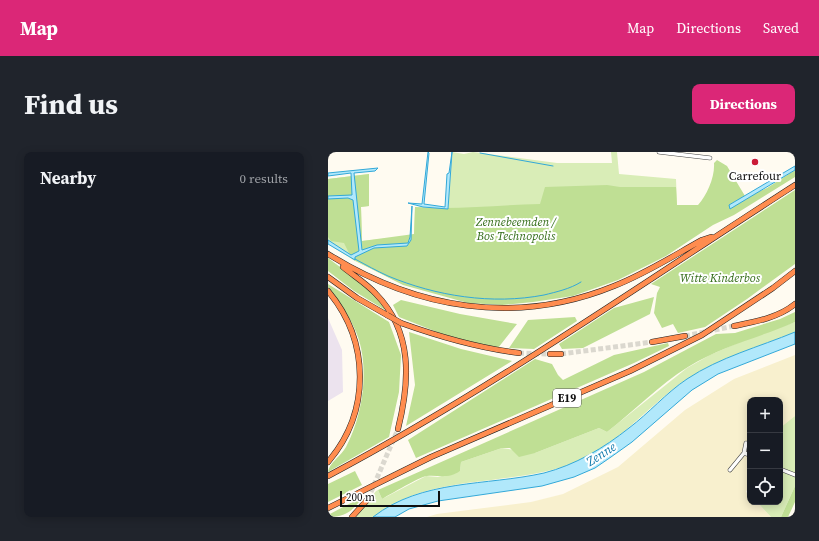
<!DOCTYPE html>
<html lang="en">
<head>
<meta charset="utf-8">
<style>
  :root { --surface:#171b24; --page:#20242c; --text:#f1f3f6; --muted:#9ea1a6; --line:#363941; --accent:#db2777 }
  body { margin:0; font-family:"Source Serif 4",serif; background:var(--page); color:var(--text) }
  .controls { position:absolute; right:12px; bottom:12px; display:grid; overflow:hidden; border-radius:8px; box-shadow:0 2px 10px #0003 }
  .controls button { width:36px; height:36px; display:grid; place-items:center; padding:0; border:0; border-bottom:1px solid var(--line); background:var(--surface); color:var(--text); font:20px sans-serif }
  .scale { position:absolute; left:12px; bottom:10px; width:100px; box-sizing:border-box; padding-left:4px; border:2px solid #0f0f0f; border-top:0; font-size:11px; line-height:14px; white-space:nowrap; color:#0f0f0f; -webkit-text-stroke:3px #fff; paint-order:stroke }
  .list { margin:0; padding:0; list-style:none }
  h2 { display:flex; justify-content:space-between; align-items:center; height:52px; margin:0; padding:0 16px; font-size:17px }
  h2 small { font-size:13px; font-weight:400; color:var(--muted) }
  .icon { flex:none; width:22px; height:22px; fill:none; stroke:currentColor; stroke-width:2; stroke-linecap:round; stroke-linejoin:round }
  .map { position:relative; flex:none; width:467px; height:365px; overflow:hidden; border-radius:8px }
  header { display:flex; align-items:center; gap:24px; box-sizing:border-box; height:56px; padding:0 20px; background:var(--accent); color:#fff }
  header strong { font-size:19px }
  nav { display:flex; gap:22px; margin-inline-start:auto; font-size:14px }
  .intro { display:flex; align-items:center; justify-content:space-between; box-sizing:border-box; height:96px; padding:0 24px }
  h1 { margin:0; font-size:28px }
  .button { padding:10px 18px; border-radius:8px; background:var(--accent); color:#fff; font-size:14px; font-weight:700 }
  main { display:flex; gap:24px; padding:0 24px }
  aside { flex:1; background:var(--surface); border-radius:8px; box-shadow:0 2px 10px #0003 }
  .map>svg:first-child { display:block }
  .industrial { fill:#ece3ee }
  .farmland { fill:#f8f0ce }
  .green { fill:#d9edb7 }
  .forest { fill:#bfdf94 }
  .water { fill:#b1e8fb; stroke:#32a8d8 }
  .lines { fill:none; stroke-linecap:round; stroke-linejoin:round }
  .stream { stroke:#32a8d8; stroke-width:1 }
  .highway-tunnel { stroke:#dbd8cf; stroke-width:5; stroke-dasharray:5 2.5; stroke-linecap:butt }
  .minor-casing { stroke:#424242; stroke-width:4.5 }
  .highway-casing { stroke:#202020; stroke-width:6 }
  .minor { stroke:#fff; stroke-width:3.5 }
  .highway { stroke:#ff8c4f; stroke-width:5 }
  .highway-bridge-casing { stroke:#202020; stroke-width:6; stroke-linecap:butt }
  .highway-bridge { stroke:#ff8c4f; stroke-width:5 }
  .poi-dot { fill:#cb1b37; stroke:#fff; stroke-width:1.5 }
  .labels { text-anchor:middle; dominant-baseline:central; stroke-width:4; stroke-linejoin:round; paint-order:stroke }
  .shield { fill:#fff; stroke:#575757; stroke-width:1 }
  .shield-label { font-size:11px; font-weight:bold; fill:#0f0f0f }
  .poi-label { font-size:12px; fill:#0f0f0f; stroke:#fff }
  .park-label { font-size:12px; font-style:italic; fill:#346d19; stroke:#fff }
  .water-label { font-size:13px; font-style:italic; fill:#0d78ac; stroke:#fff }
</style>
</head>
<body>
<header>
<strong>Map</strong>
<nav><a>Map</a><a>Directions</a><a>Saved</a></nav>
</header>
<div class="intro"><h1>Find us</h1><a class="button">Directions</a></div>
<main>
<aside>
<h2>Nearby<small>0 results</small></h2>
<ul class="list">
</ul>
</aside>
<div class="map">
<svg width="467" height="365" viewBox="0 0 467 365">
  <rect width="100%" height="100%" fill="#fffbf1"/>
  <path class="industrial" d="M0 166 14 198 15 240 0 249Z"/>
  <path class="farmland" d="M467 203V264L461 271 452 276V248H422V331L418 340 422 343V350H429L443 365H99L109 362 203 350 235 342 290 315 357 258 406 227Z"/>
  <path class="green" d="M124 0 136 2 145 0 229 11H284L283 0H289L291 22 348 27 349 53H370L68 129 27 109 0 92V27L41 22V54L33 55 34 89 82 84 86 82 87 55 120 57Z
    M467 170V180C431 195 392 205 359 227 320 253 292 292 248 310 185 336 100 320 46 365H28L48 339 50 338 54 347 98 324 110 325 132 319 133 310 174 296 207 301 271 276 279 280 359 216 382 203 419 187Z
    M467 264V322L452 316V276Z
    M452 319 467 325V334L453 365H443L429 350H452Z"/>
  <path class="forest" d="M389 8 399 14 417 44 401 53 439 36 467 18V25L406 63 385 73 338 104 290 128 245 144 205 150 175 153 140 151 75 133 24 107 16 91 3 89 0 85V27L41 22V54L33 55 34 89 86 82 87 55C128 58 170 53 212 52L217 35 279 33 292 35H348L349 53H370C379 43 387 25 386 11Z
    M467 38V112L419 147 377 175 350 181 345 172 334 176 326 161 329 141 332 135 323 132Z
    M0 106C13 116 53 143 57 158L26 139 0 119Z
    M0 132 61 170 73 203 71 240 61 285 0 320C1 311 13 304 18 295 34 265 41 221 31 188 25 169 12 151 0 135Z
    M326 145 322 162 255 196 234 197 231 192 286 156Z
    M73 148 132 162 189 172 170 196 124 186 71 165 65 153Z
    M467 160V170C431 186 395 193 360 215 331 233 306 259 279 280L271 276 207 301 191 305 182 296H174L133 310 132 319C121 327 111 323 99 324 91 325 63 342 54 347L50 338 316 220 388 182 407 181 452 167Z
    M247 165 249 169 206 197 181 196 200 168Z
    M81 180 133 197 184 209 78 274 87 233Z
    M340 191 341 194 306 211 88 306 80 288 207 207 224 212 230 223 235 228 286 203Z
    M27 319 34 333 0 350V332Z
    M467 334V350L460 365H453Z
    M36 344C24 359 19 365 0 365V363Z"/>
  <path class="water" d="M100 0 101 1 96 52 117 55 119 22 121 21 124 0 120 57 95 55 80 51 94 52Z
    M467 14V18L402 57 401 53Z
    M50 16 47 19 26 21 34 98 49 93 80 91 82 85 84 54 83 88 79 94 46 96 27 105V108L0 92V88L23 103 31 99 25 48 20 46 0 47V44L24 43 23 21 0 24V21Z
    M467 180V192L390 222 364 238 304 290 283 305 267 316 246 325 214 334 110 349 81 357 67 365H45C94 327 158 334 216 321 247 313 276 296 301 276 321 261 338 241 359 227 392 205 431 195 467 180Z"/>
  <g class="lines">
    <path class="stream" d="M152 1 225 14
      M27 107C38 113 49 119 60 124 108 144 164 153 216 143 228 140 242 137 253 130"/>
    <path class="highway-tunnel" d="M357 184 406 174
      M191 201 222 202
      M233 202 324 190
      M40 347 70 277"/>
    <defs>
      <path id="minor" d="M331 0 382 6
        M416 301 418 291
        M452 317 467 323
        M402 318 416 301 422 303"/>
      <path id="highway" d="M0 102C88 157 188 174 286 134 317 122 345 104 374 88L383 85
        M15 115C26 124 39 132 48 142 85 180 82 229 70 277
        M0 125 29 146 59 163
        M0 139C42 189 43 260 0 310
        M73 171C112 185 150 196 191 201
        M406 174C426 170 450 166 467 152
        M324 190 357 184
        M222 202H233
        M0 324C162 238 313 132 467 33
        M0 356 103 305 302 219 374 183 445 136 467 119
        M24 365 40 347"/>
    </defs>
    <use href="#minor" class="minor-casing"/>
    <use href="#highway" class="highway-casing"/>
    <use href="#minor" class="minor"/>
    <use href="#highway" class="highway"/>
    <defs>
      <path id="highway-bridge" d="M59 163 73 171"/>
    </defs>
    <use href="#highway-bridge" class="highway-bridge-casing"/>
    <use href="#highway-bridge" class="highway-bridge"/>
  </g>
  <circle class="poi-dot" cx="427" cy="10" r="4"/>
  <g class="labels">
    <rect class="shield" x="225" y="237" width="28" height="18" rx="3"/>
    <g class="shield-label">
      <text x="239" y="246">E19</text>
    </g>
    <g class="poi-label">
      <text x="427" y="24">Carrefour</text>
    </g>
    <g class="park-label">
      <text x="188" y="70">Zennebeemden /<tspan x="188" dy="14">Bos Technopolis</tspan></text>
      <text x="392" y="126">Witte Kinderbos</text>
    </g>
    <g class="water-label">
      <text transform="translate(273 302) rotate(-33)">Zenne</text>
    </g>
  </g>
</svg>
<div class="controls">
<button>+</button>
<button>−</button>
<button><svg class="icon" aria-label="locate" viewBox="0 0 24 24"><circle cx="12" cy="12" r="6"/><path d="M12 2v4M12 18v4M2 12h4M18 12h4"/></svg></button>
</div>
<div class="scale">200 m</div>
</div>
</main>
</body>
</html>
